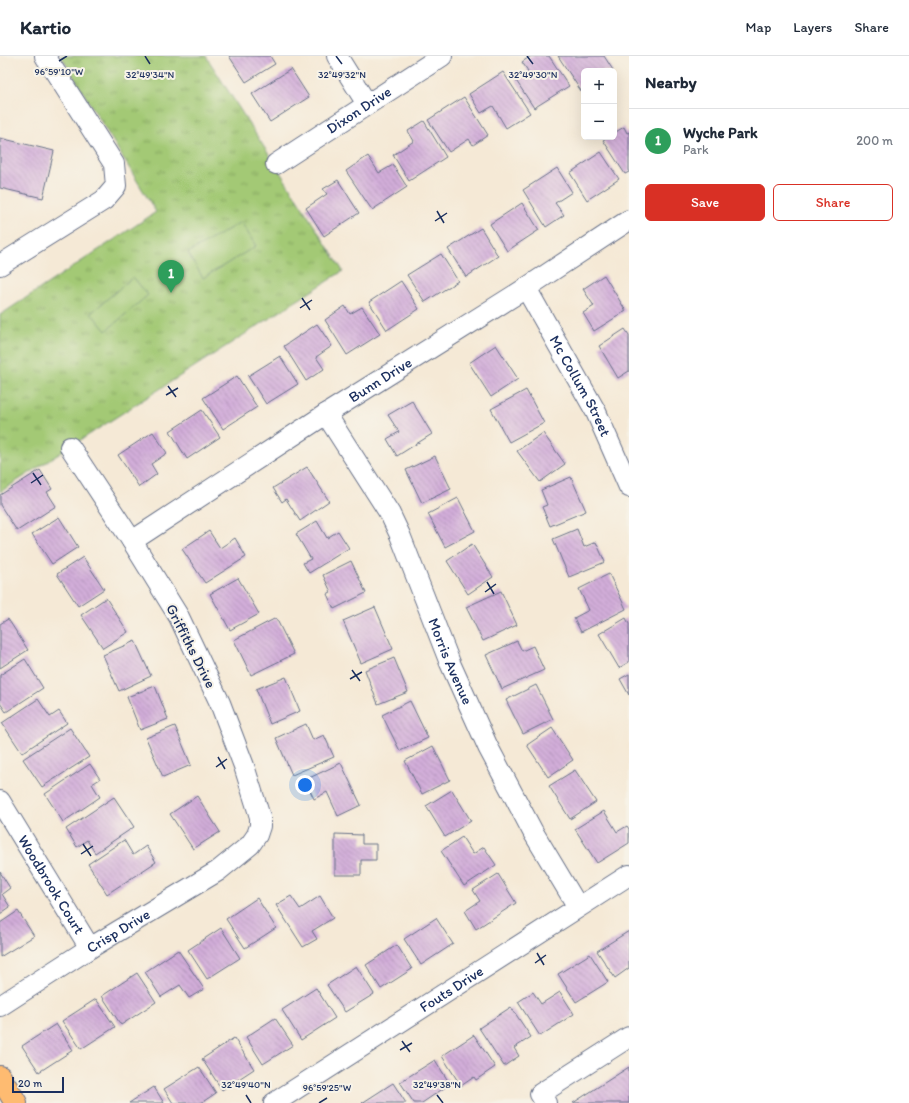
<!DOCTYPE html>
<html lang="en">
<head>
<meta charset="utf-8">
<style>
  :root { --surface:#fff; --page:#f2f2f3; --text:#1f2937; --muted:#747a83; --line:#e0e1e3; --accent:#d93025 }
  body { margin:0; font-family:Itim,sans-serif; background:var(--page); color:var(--text) }
  .controls { position:absolute; right:12px; top:12px; display:grid; overflow:hidden; border-radius:6px; box-shadow:0 4px 16px #0002 }
  .controls button { width:36px; height:36px; display:grid; place-items:center; padding:0; border:0; border-bottom:1px solid var(--line); background:var(--surface); color:var(--text); font:20px sans-serif }
  .scale { position:absolute; left:12px; bottom:10px; width:52px; box-sizing:border-box; padding-left:4px; border:2px solid #1b2f5e; border-top:0; font-size:11px; line-height:14px; white-space:nowrap; color:#1b2f5e; -webkit-text-stroke:3px #f7f3e8; paint-order:stroke }
  .you { position:absolute; left:305px; top:729px; width:14px; height:14px; margin:-10px; border:3px solid #fff; border-radius:50%; background:#1a73e8; box-shadow:0 0 0 6px #1a73e833 }
  .badge { display:grid; place-items:center; width:26px; height:26px; border-radius:50%; background:var(--accent); color:#fff; font-size:13px; font-weight:700 }
  .pin { position:absolute; translate:-50% -33px; filter:drop-shadow(0 1px 2px #0008) }
  .pin::after { content:''; position:absolute; top:21px; width:14px; height:12px; background:inherit; clip-path:polygon(0 0,100% 0,50% 100%) }
  .list { margin:0; padding:0; list-style:none }
  h2 { display:flex; justify-content:space-between; align-items:center; height:52px; margin:0; padding:0 16px; font-size:17px }
  h2 small { font-size:13px; font-weight:400; color:var(--muted) }
  .list li { display:grid; grid-template-columns:26px 1fr auto; gap:12px; align-items:center; box-sizing:border-box; height:64px; padding:0 16px; border-top:1px solid var(--line) }
  .list b { display:block; font-size:15px; white-space:nowrap }
  .list p { margin:0; font-size:13px; white-space:nowrap; color:var(--muted) }
  .list em { font-size:13px; font-style:normal; color:var(--muted) }
  .actions { display:flex; gap:8px; padding:12px 16px }
  .actions a { flex:1; padding:9px 0; border:1px solid var(--accent); border-radius:6px; text-align:center; font-size:14px; color:var(--accent) }
  .actions .main { background:var(--accent); color:#fff }
  .map { position:relative; flex:none; width:629px; height:1047px; overflow:hidden }
  header { display:flex; align-items:center; gap:24px; box-sizing:border-box; height:56px; padding:0 20px; background:var(--surface); border-bottom:1px solid var(--line) }
  header strong { font-size:19px }
  nav { display:flex; gap:22px; margin-inline-start:auto; font-size:14px }
  main { display:flex }
  aside { flex:1; background:var(--surface) }
  .map>svg:first-child { display:block }
  .grass { fill:url(#grass-tufts); stroke:#5f7c69 }
  .pitch { fill:#a3c974; stroke:#5f7c69 }
  .building { fill:url(#building-back-hatch) }
  .lines { fill:none; stroke-linecap:round; stroke-linejoin:round }
  .minor-casing { stroke:#677088; stroke-width:22 }
  .major-casing { stroke:#677088; stroke-width:24 }
  .minor { stroke:#fff; stroke-width:20 }
  .major { stroke:#febb71; stroke-width:22 }
  .ticks { fill:none; stroke:#1b2f5e; stroke-width:1.5 }
  .labels { text-anchor:middle; dominant-baseline:central; stroke-width:4; stroke-linejoin:round; paint-order:stroke }
  .street-label { font-size:15px; fill:#1b2f5e; stroke:#f7f3e8 }
  .ticks-label { font-size:10px; text-anchor:middle; fill:#1b2f5e; stroke:#f7f3e8; stroke-width:4; stroke-linejoin:round; paint-order:stroke }
</style>
</head>
<body>
<header>
<strong>Kartio</strong>
<nav><a>Map</a><a>Layers</a><a>Share</a></nav>
</header>
<main>
<div class="map">
<svg width="629" height="1047" viewBox="0 0 629 1047">
  <defs>
    <pattern id="grass-tufts" width="24" height="20" patternUnits="userSpaceOnUse"><rect width="24" height="20" fill="#a3c974"/><path d="M3 7l-1-3M5 7V3M7 7l1-3M15 17l-1-3M17 17v-4M19 17l1-3" fill="none" stroke="#84a462"/></pattern>
    <pattern id="building-back-hatch" width="6" height="6" patternUnits="userSpaceOnUse"><rect width="6" height="6" fill="#d2add9"/><path d="M-1 5l2 2M0 0l6 6M5-1l2 2" fill="none" stroke="#aa8db3"/></pattern>
  </defs>
  <rect width="100%" height="100%" fill="#f7f3e8"/>
  <filter id="ink" filterUnits="userSpaceOnUse"><feTurbulence type="fractalNoise" baseFrequency=".025" numOctaves="2"/><feDisplacementMap in="SourceGraphic" scale="8" xChannelSelector="R" yChannelSelector="G"/><feConvolveMatrix kernelMatrix="1 2 1 2 8 2 1 2 1" color-interpolation-filters="sRGB"/></filter>
  <filter id="wash" filterUnits="userSpaceOnUse"><feTurbulence type="fractalNoise" baseFrequency=".012" numOctaves="4" result="noise"/><feDisplacementMap in="SourceGraphic" scale="16" xChannelSelector="R" yChannelSelector="G"/><feGaussianBlur stdDeviation="0.9" result="paint"/><feColorMatrix in="noise" values="0 0 0 0 0 0 0 0 0 0 0 0 0 0 0 0 0 1.4 0 .05"/><feComposite in="paint" operator="in"/></filter>
  <g filter="url(#wash)">
    <rect width="100%" height="100%" fill="#f5e9d6"/>
    <path class="grass" d="M61 0H206L343 215 0 436V259L156 156Z"/>
    <path class="pitch" d="M241 166 256 190 203 222 188 197Z
      M133 221 148 239 106 275 91 257Z"/>
    <g id="blocks">
      <path class="building" d="M229 0H270L275 8 246 26Z
        M531 0H549L569 30 534 52 515 23 528 15 522 6Z
        M558 0H604L613 14 612 15H584V33L581 35Z
        M291 13 309 41 270 66 252 38Z
        M503 16 530 57 506 72 493 50 481 57 469 38Z
        M464 41 488 79 473 89 469 83 449 96 428 64Z
        M424 65 446 101 409 125 393 99 414 85 408 75Z
        M624 71 627 77 629 76V116L625 118 603 84 608 81H614V77Z
        M0 82 54 95 43 142 0 132Z
        M601 96 619 123 587 144 570 117Z
        M368 100 379 117 393 109 407 131 372 154 346 115Z
        M557 112 572 136 555 147 564 159 546 171 523 134Z
        M338 124 359 157 324 180 306 152 327 138 323 133Z
        M522 147 539 174 507 195 490 168Z
        M481 172 498 200 466 221 448 193Z
        M441 198 458 225 425 246 407 219Z
        M604 219 626 255 594 275 583 257 594 250 583 233Z
        M401 225 419 253 387 274 369 246Z
        M345 250 350 258 362 251 380 278 347 299 325 264Z
        M317 268 332 290 316 301 324 313 306 325 284 290Z
        M625 273 629 279V315L618 322 599 290Z
        M496 289 518 323 491 341 469 307Z
        M280 300 298 328 266 348 248 320Z
        M237 320 257 351 223 373 203 342Z
        M526 334 544 367 509 386 491 353Z
        M412 345 432 378 397 400 387 383 399 376 388 359Z
        M202 354 220 381 187 403 170 375Z
        M153 376 167 397 151 408 157 418 139 431 118 399Z
        M543 377 565 408 540 426 517 395Z
        M435 400 451 433 422 447 406 414Z
        M307 411 329 445 300 465 286 443 282 446 273 432Z
        M40 414 52 433 47 436 56 450 17 475 0 449V439Z
        M571 421 586 455 550 470 542 451 547 449 541 434Z
        M458 442 475 475 445 491 428 458Z
        M59 461 78 491 52 508 32 478Z
        M317 465 327 482 338 475 349 492 309 517 303 507 311 503 296 478Z
        M577 473 584 491 596 486 605 506 569 521 553 483Z
        M209 475 220 492 235 482 246 501 205 527 182 493Z
        M472 488 493 521 468 538 447 505Z
        M83 501 104 533 78 550 57 518Z
        M351 505 366 537 334 553 327 538 331 536 323 519Z
        M609 518 626 553 581 576 574 562 589 554 579 533Z
        M238 522 259 558 230 574 210 538Z
        M501 535 517 569 483 585 466 551Z
        M106 542 128 576 103 592 81 559Z
        M375 551 393 593 361 607 343 565Z
        M276 562 294 598 251 619 234 584Z
        M626 562 629 568V606L619 612 599 578Z
        M8 563 28 594 0 612V568Z
        M135 585 151 620 119 635 103 599Z
        M517 585 522 595 533 590 544 614 502 633 486 599Z
        M394 602 408 636 378 648 365 614Z
        M25 603 43 632 6 656 0 647V619Z
        M629 618V639L620 623Z
        M286 621 300 655 270 668 256 633Z
        M536 629 553 663 523 678 506 644Z
        M155 630 168 663 140 674 127 641Z
        M38 643 50 661 59 655 67 667 22 697 2 667Z
        M410 645 428 682 400 695 382 659Z
        M306 668 313 684 324 679 334 701 292 719 276 682Z
        M175 670 191 709 163 721 146 682Z
        M70 672 89 701 42 731 23 703Z
        M552 672 573 704 548 721 527 689Z
        M433 690 450 724 422 738 405 705Z
        M341 707 361 749 338 760 327 736 314 743 305 724Z
        M90 708 100 723 92 728 100 741 63 766 45 738Z
        M575 714 596 746 570 763 549 730Z
        M452 734 471 765 445 781 426 750Z
        M197 740 220 776 193 793 170 758Z
        M114 741 134 771 95 797 87 784 77 791 66 773Z
        M604 755 617 776 627 770 629 773V787L597 807 575 773Z
        M335 778 362 779V788H376V804H361V819H335Z
        M462 781 473 798 484 791 496 809 464 830 441 795Z
        M124 784 133 799 146 790 156 806 107 838 88 808Z
        M0 816 10 832 2 838 10 851 0 858Z
        M498 818 516 847 476 873 465 855 480 845 473 834Z
        M291 840 300 853 320 840 333 862 312 875 317 883 303 891 276 849Z
        M257 842 276 872 245 892 226 863Z
        M18 855 34 880 0 901V867Z
        M436 862 453 888 421 909 404 883Z
        M221 872 240 902 207 923 188 894Z
        M629 875V912L615 922 597 895Z
        M397 889 412 913 381 933 366 909Z
        M178 894 204 933 189 942 180 929 161 941 145 916Z
        M590 898 608 926 576 946 558 918Z
        M356 910 374 938 345 956 327 929Z
        M137 917 156 946 121 969 102 940Z
        M316 932 335 962 301 984 282 954Z
        M533 936 541 948 560 936 574 958 540 980 518 946Z
        M96 943 115 971 81 993 62 965Z
        M511 951 531 981 514 992 519 1000 504 1010 479 972Z
        M275 962 293 989 263 1008 246 981Z
        M56 968 73 994 39 1016 22 990Z
        M474 979 495 1011 476 1024 474 1021 461 1030 442 1000Z
        M234 982 254 1013 222 1034 202 1003Z
        M435 1004 450 1028 422 1047H414L400 1026Z
        M199 1011 216 1037 201 1047H173L164 1033Z
        M629 1011V1047H573Z
        M393 1027 406 1047H362Z
        M154 1031 164 1047H129Z"/>
    </g>
  </g>
  <g filter="url(#ink)">
    <use href="#blocks" fill-opacity="0" stroke="#677088" stroke-width="1"/>
    <g class="lines">
      <defs>
        <g id="minor">
          <path d="M337 0 367 48"/>
          <path id="s1" d="M276 108 442 0"/>
          <path d="M0 209 104 144 116 130 114 108 45 0"/>
          <path id="s2" d="M526 232 596 356 629 431"/>
          <path id="s3" d="M326 358 390 458 400 479 450 607 488 691 533 776 578 851"/>
          <path id="s4" d="M132 485 326 358 526 232 629 164"/>
          <path id="s5" d="M0 745 90 892"/>
          <path id="s6" d="M0 950 90 892 218 815 250 789 257 779 260 770V761L244 710 220 647 179 561 132 485 70 391"/>
          <path id="s7" d="M274 1047 629 819"/>
          <path d="M546 1047 540 1038 629 981"/>
        </g>
        <path id="major" d="M0 1021 16 1047"/>
      </defs>
      <use href="#minor" class="minor-casing"/>
      <use href="#major" class="major-casing"/>
      <use href="#minor" class="minor"/>
      <use href="#major" class="major"/>
    </g>
  </g>
  <path class="ticks" d="M145 0 150 8M336 0 342 8M527 0 533 8M59 5 67 0M437 155 444 167M435 165 447 157M302 242 310 254M300 252 312 244M168 330 176 341M166 339 178 332M33 417 41 429M31 427 43 419M487 526 494 538M485 536 496 528M352 614 360 625M350 623 362 616M218 701 225 713M216 711 227 703M83 788 91 800M81 798 93 790M537 897 544 909M535 907 546 899M402 985 410 996M400 994 412 987M246 1039 251 1047M437 1039 443 1047M319 1047 327 1042"/>
  <g class="labels">
    <g class="street-label">
      <text stroke="none"><textPath href="#s1" startOffset="99">Dixon Drive</textPath></text>
      <text stroke="none"><textPath href="#s4" startOffset="296">Bunn Drive</textPath></text>
      <text stroke="none"><textPath href="#s2" startOffset="112">Mc Collum Street</textPath></text>
      <text transform="translate(191 590) rotate(63)">Griffiths Drive</text>
      <text stroke="none"><textPath href="#s3" startOffset="278">Morris Avenue</textPath></text>
      <text stroke="none"><textPath href="#s5" startOffset="98">Woodbrook Court</textPath></text>
      <text stroke="none"><textPath href="#s6" startOffset="140">Crisp Drive</textPath></text>
      <text stroke="none"><textPath href="#s7" startOffset="211">Fouts Drive</textPath></text>
    </g>
  </g>
  <g class="ticks-label">
    <text x="59" y="19">96°59'10"W</text>
    <text x="150" y="22">32°49'34"N</text>
    <text x="342" y="22">32°49'32"N</text>
    <text x="533" y="22">32°49'30"N</text>
    <text x="246" y="1032">32°49'40"N</text>
    <text x="437" y="1032">32°49'38"N</text>
    <text x="327" y="1035">96°59'25"W</text>
  </g>
</svg>
<div class="controls">
<button>+</button>
<button>−</button>
</div>
<div class="scale">20 m</div>
<div class="you"></div>
<div class="pin badge" style="left:171px;top:237px;background:#2e9e5b">1</div>
</div>
<aside>
<h2>Nearby<small></small></h2>
<ul class="list">
<li><span class="badge" style="background:#2e9e5b">1</span><div><b>Wyche Park</b><p>Park</p></div><em>200 m</em></li>
</ul>
<div class="actions"><a class="main">Save</a><a>Share</a></div>
</aside>
</main>
</body>
</html>
